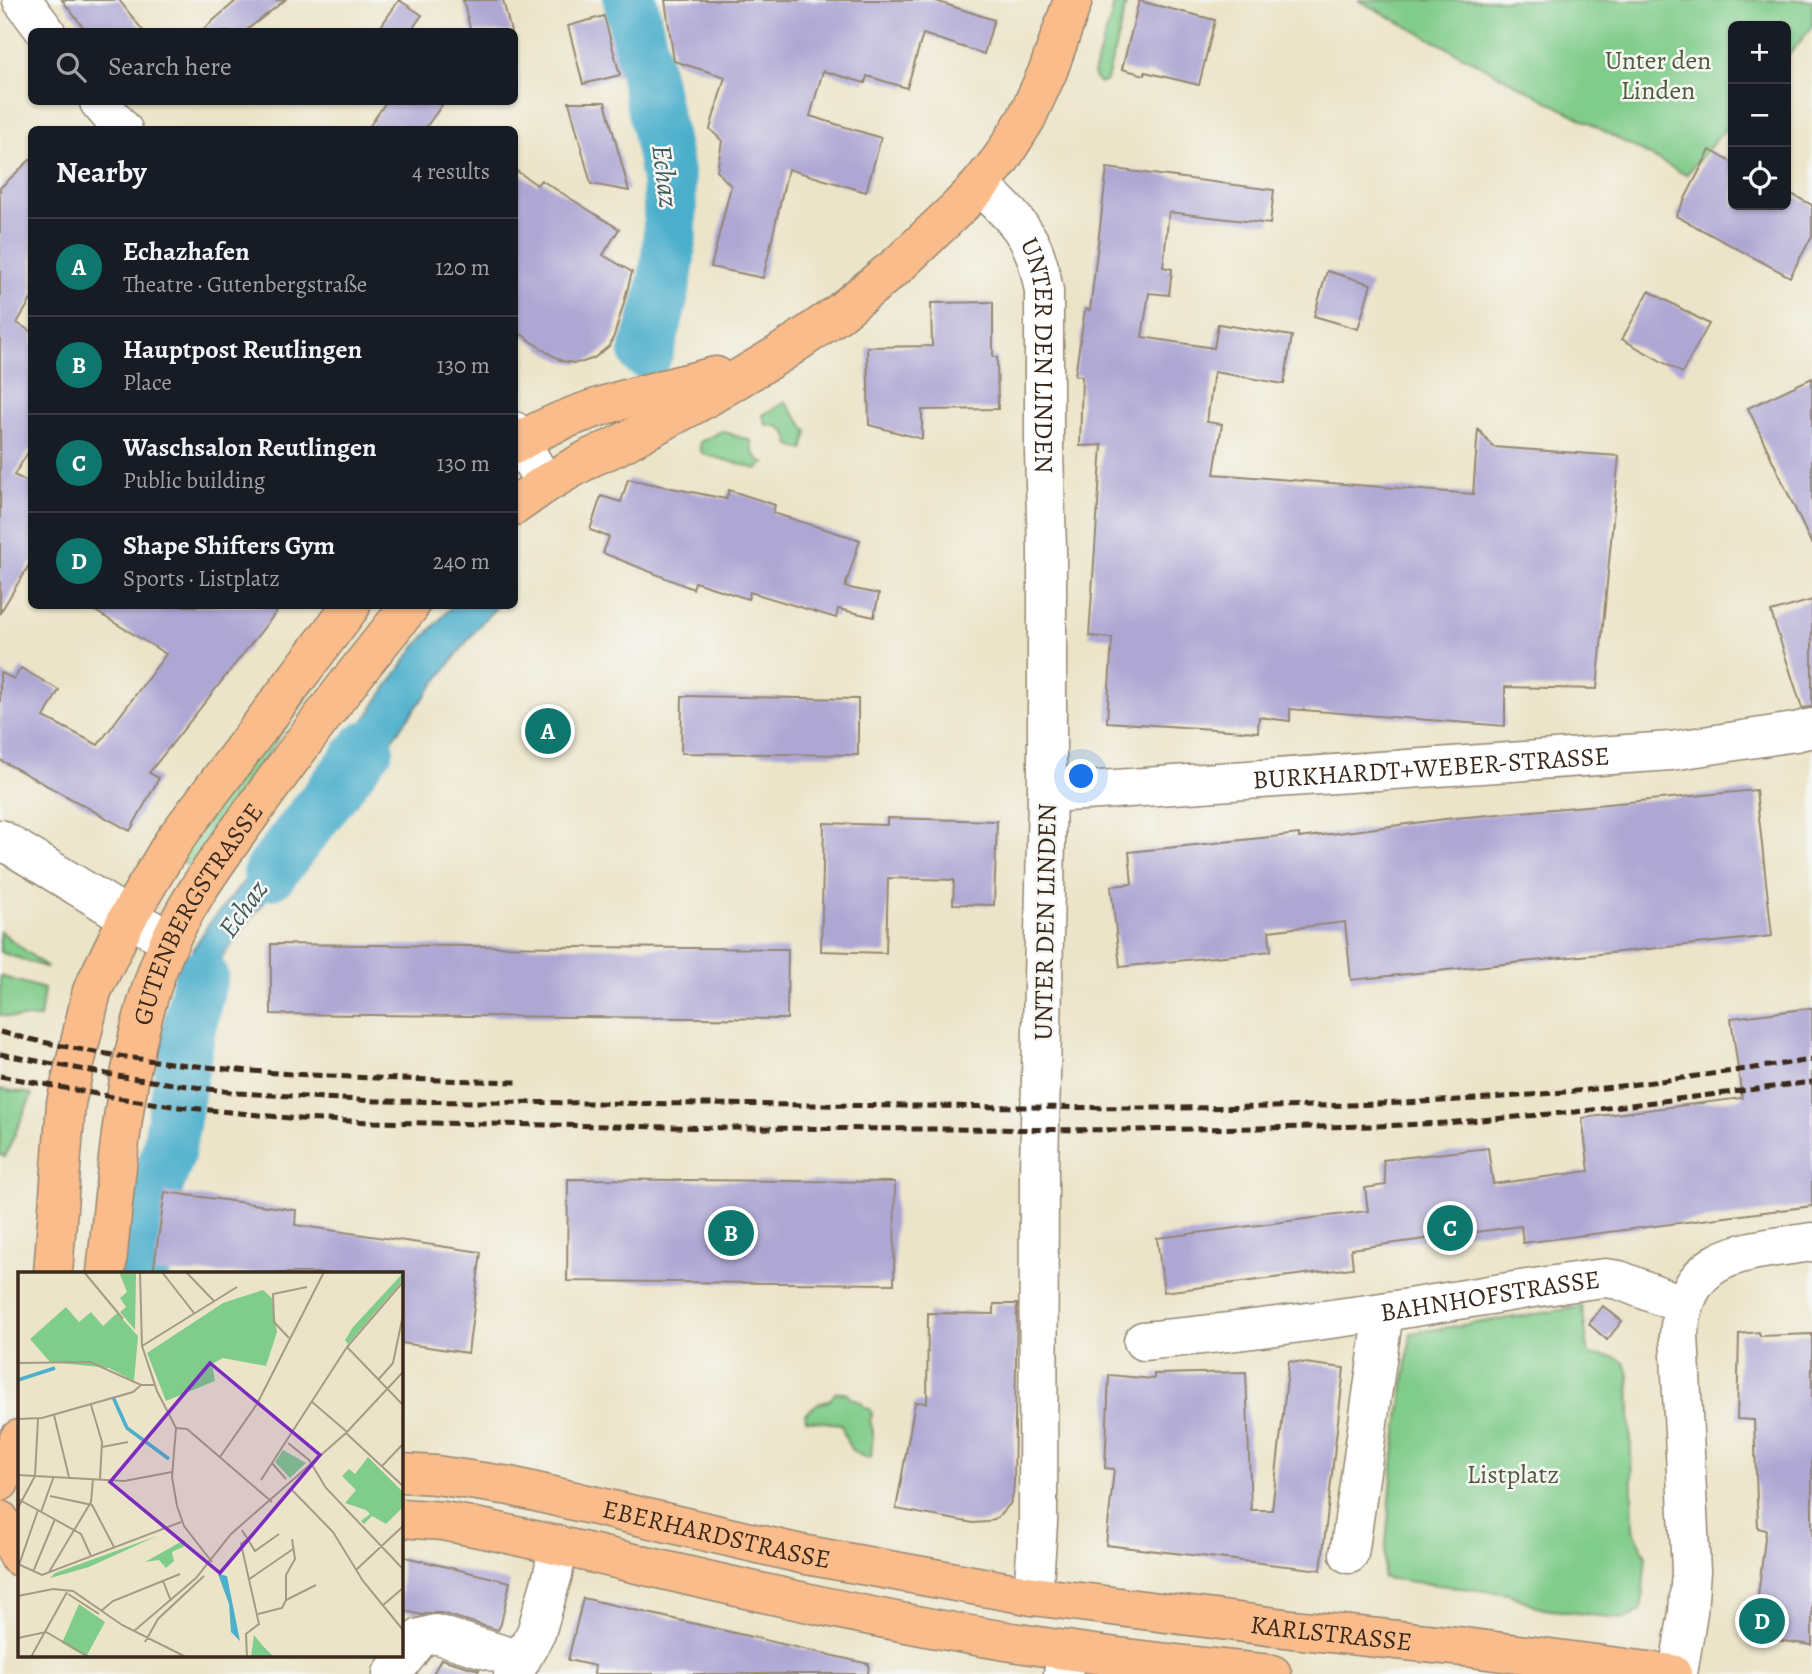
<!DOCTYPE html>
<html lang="en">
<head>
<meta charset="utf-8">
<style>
  :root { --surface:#171b24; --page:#242831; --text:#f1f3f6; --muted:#9ea1a6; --line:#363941; --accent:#0f766e }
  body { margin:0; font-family:Alegreya,serif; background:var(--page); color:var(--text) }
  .controls { position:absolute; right:21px; top:21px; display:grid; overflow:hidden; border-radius:10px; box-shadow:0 2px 5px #0004 }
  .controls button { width:63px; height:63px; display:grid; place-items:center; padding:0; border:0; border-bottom:2px solid var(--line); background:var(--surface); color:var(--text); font:35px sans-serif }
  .you { position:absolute; left:1082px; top:777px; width:24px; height:24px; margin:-18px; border:5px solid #fff; border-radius:50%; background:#1a73e8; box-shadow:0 0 0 10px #1a73e833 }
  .badge { display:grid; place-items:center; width:46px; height:46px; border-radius:50%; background:var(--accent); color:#fff; font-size:23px; font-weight:700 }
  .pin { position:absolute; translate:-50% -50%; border:4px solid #fff; box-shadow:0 2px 7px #0006 }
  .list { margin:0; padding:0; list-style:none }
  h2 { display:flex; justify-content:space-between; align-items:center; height:91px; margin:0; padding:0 28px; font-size:30px }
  h2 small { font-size:23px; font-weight:400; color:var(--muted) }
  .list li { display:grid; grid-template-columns:46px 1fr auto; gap:21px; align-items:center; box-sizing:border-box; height:98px; padding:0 28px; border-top:2px solid var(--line) }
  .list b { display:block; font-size:26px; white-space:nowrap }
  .list p { margin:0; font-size:23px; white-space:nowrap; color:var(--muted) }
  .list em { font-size:23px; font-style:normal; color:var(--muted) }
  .icon { flex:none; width:38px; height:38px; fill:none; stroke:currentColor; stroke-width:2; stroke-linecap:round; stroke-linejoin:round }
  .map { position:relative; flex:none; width:1812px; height:1674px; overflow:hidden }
  .search { position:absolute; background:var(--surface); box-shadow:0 2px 5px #0004; left:28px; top:28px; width:490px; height:77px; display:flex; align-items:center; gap:18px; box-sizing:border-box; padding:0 24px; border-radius:10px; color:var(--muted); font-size:26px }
  .panel { position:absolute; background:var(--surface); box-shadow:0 2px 5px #0004; left:28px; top:126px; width:490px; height:483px; border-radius:10px }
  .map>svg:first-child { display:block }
  .green { fill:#80cc8a; stroke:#5e7b54; stroke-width:2 }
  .water { fill:#4cafcc; stroke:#446c75; stroke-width:2 }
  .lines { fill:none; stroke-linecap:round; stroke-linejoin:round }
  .river { stroke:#4cafcc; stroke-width:54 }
  .building { fill:#aea7d4 }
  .minor-casing { stroke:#948773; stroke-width:41 }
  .major-casing { stroke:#948773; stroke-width:41 }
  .minor { stroke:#fff; stroke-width:38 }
  .major { stroke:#fabc8b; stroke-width:38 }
  .rail { stroke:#3b2a1e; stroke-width:5; stroke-dasharray:10 5; stroke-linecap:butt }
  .labels { text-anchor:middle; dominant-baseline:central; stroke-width:5; stroke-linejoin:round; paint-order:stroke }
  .park-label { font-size:26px; fill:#505b3e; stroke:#f6f6f2 }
  .street-label { font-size:26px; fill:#3b2a1e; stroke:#f6f6f2 }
  .water-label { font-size:28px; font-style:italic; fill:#41595b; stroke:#f6f6f2 }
  .inset-river { fill:none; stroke:#4cafcc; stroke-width:3.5 }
  .inset-road { fill:none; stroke:#a59a84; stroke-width:2 }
  .view { fill:#7b2cbf; fill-opacity:0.15; stroke:#7b2cbf; stroke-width:3.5 }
  .inset-edge { fill:none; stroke:#3b2a1e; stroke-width:3.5 }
</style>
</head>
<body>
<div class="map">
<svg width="1812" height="1674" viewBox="0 0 1812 1674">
  <rect width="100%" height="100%" fill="#f6f6f2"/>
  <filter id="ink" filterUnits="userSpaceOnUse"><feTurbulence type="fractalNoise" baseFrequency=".0143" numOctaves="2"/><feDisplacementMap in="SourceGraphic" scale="14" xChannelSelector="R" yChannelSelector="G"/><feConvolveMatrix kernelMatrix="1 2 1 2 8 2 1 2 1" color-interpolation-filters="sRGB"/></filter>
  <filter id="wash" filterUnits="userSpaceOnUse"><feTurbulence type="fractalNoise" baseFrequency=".00686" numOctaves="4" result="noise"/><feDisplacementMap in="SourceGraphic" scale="28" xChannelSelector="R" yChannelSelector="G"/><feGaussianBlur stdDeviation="1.57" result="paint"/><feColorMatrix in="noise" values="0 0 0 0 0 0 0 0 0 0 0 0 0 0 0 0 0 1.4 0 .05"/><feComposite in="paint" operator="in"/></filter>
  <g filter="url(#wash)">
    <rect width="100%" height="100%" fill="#ece4c8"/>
    <path class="green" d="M1115 0H1127L1107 80 1100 83 1095 79 1093 74 1109 24Z
      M1358 0H1812V27L1786 58V26H1733V120L1686 175Z
      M785 402 808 432 803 450 790 445C789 431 780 424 766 425L763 415Z
      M722 431 751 441C751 452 755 458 765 463L757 469 703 454 700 450V442Z
      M342 646 190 867 175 858Z
      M0 931 48 968 0 952Z
      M0 976 44 989 40 1018H15L0 1015Z
      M0 1089 32 1094 5 1157 0 1155Z
      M1582 1307 1589 1356C1601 1355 1616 1354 1625 1364 1627 1367 1628 1372 1629 1376L1633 1529 1646 1556 1641 1611 1624 1619 1543 1609 1509 1594 1383 1578 1394 1455 1411 1333Z
      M836 1392 846 1393 851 1399 861 1402 864 1407 871 1410 872 1415 870 1421 873 1431 871 1458C847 1454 848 1444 841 1424L806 1420 805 1414 819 1403 829 1401Z"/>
    <path class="water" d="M452 606H498L482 622 333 816 310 798 412 651Z
      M305 807 325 823 218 962 205 1006 199 1050 166 1045V1022L174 994 189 956 208 925Z
      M153 1113 189 1119 180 1189 164 1192 153 1273H128L138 1197Z"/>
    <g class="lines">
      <path class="river" d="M630 0C638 35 646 70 653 105 662 143 671 182 670 221 670 266 660 311 646 352
        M270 873 367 747
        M143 1273 156 1187 168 1154 188 1033 201 976"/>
    </g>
    <g id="blocks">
      <path class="building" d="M62 0H119L144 32H87Z
        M237 0H285L244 32H200Z
        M399 0 422 15 410 32H377Z
        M463 0H503L511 32H471Z
        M665 0H933L994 20 984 54 923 34 907 88 867 76 865 83 823 71 810 116 881 138 866 192 788 169 763 278 711 267 731 186 717 171 722 141 710 129 725 77 674 61Z
        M1139 1 1215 20 1199 85 1145 72V75L1122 69Z
        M604 16 620 75 583 84 568 26Z
        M386 102H444L424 130H367Z
        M569 102H605L629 191 591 184Z
        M1710 150 1733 163V205H1786V191L1812 205V236L1790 277 1676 216Z
        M32 158V298L17 323 32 332V446L14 475 32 484V560L0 613V188Z
        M1107 168 1274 190 1270 224 1169 212 1163 267 1172 269 1169 295 1149 293 1142 337 1214 348 1218 324 1292 336 1284 384 1214 372 1207 422 1222 424 1214 474 1473 494 1478 429 1493 447 1619 456 1597 689 1505 687V726L1290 709V721L1259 717 1258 732 1107 722 1112 638 1089 636 1102 445 1080 446 1082 376 1075 375 1085 309 1090 310Z
        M514 169 537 185 541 180 619 229 603 255 632 272 623 306 614 336 609 346 594 358 583 362 574 363 562 361 545 351 514 329Z
        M1327 271 1371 284 1358 329 1314 316Z
        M1649 291 1709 324 1682 373 1622 339Z
        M993 302V357H997L998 409 922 410V439L869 425 867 347 932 346 931 303Z
        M1812 378V545L1748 408Z
        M628 479 726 499 729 490 775 505 773 513 860 540 845 587 879 594 874 617 838 609 836 618 750 592 748 599 695 582 693 589 603 553 609 537 590 530 601 496 621 502Z
        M1812 600V707L1802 708 1771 612Z
        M87 606H281L149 773 159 778 130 831 0 760V672L14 679 21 668 59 690 44 717 98 745 166 654Z
        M682 696 858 699V755L681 753Z
        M1756 790 1772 936 1351 980 1345 922 1269 931 1271 951 1120 967 1111 886 1132 884 1129 852 1299 834V838L1445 819Z
        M887 818 997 821 994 905 953 904 954 880 888 878 886 953 821 951 824 823 887 825Z
        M271 944 788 949 787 1019 271 1014Z
        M1812 1008V1206L1523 1243 1521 1226 1351 1249 1353 1268 1164 1292 1157 1238 1368 1211 1365 1188 1386 1185 1383 1160 1488 1148 1493 1184 1589 1171 1582 1118 1742 1098 1731 1018Z
        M568 1179 895 1182 894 1284 567 1281Z
        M165 1192 296 1210 295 1225 481 1252 468 1353 401 1343V1273H153Z
        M994 1304H1017L1014 1484 1013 1495 1010 1504 1000 1515 994 1519 987 1522 973 1523 896 1509 915 1402 927 1403 928 1313 994 1314Z
        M1603 1306 1622 1321 1607 1340 1589 1324Z
        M1759 1332 1760 1336 1812 1334V1645L1753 1637 1766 1530 1758 1528 1754 1420 1737 1419 1739 1334Z
        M1289 1361 1344 1368 1321 1570 1106 1545 1114 1469 1105 1468 1109 1375 1154 1379V1374L1246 1372 1251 1510H1272Z
        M401 1556 510 1582 501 1624 498 1630 441 1613H430L422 1615 401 1610Z
        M583 1598 869 1664 868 1674H594L595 1666 568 1660Z
        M441 1659 479 1670 477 1674H433Z"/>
    </g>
  </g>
  <g filter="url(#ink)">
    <use href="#blocks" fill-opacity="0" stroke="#948773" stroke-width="2"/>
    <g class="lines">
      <defs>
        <g id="minor">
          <path d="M22 0 46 32"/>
          <path d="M99 102 123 130"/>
          <path id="s1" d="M980 185C998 203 1019 221 1030 243 1038 258 1041 275 1044 291V452L1047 548V793L1039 1171 1038 1523 1033 1596"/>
          <path d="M514 431 545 484"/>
          <path id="s2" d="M1047 793 1085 791 1671 751 1795 732 1812 728"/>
          <path d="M0 839 128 917 170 940"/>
          <path id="s3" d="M1143 1341C1223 1334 1303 1323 1382 1312 1457 1301 1530 1287 1605 1278L1619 1280 1683 1305"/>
          <path d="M1349 1554 1384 1312"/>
          <path d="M392 1674 420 1638 435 1634 521 1660"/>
          <path d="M513 1674 536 1633 553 1574 558 1545"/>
          <path d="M1063 1674 1067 1650"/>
          <path d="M1678 1674 1688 1612 1691 1571 1679 1335C1686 1250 1744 1252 1812 1242"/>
        </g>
        <g id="major">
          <path d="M514 445C570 409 652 392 716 376"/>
          <path d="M514 506 545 484 569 470 592 457 615 447 701 401 781 353 838 314 898 265 960 206 980 185 1001 159 1026 119 1048 71 1073 0"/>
          <path d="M53 1273 66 1103 92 991 128 917 173 842 351 606"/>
          <path id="s4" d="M106 1273C117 1170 123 1064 159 966 181 907 219 858 255 808 305 739 356 671 410 606"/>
          <path id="s5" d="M401 1473 436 1475 510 1486 801 1554 1033 1596 1292 1629 1464 1647 1672 1674"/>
          <path d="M0 1482 19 1439"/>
          <path d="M401 1518 443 1521 490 1530C668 1570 845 1616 1025 1644 1107 1657 1190 1666 1272 1674"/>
          <path d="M0 1520 19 1557"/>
        </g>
      </defs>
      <use href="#minor" class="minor-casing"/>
      <use href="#major" class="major-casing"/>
      <use href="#minor" class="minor"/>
      <use href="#major" class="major"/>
      <path class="rail" d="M0 1032C170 1075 347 1078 521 1082
        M0 1054 123 1077 238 1093 376 1101 1134 1108C1285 1108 1435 1105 1585 1090 1661 1082 1737 1070 1812 1060
        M0 1076 118 1098 179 1107 300 1119 374 1122 732 1128 1136 1130 1378 1126 1445 1123 1575 1112 1812 1082"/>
    </g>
  </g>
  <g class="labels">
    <g class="park-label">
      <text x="1658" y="60">Unter den<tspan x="1658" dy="30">Linden</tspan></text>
      <text x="1513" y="1474">Listplatz</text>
    </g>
    <g class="street-label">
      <text stroke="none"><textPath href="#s1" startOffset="191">UNTER DEN LINDEN</textPath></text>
      <text stroke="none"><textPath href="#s2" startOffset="385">BURKHARDT+WEBER-STRASSE</textPath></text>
      <text stroke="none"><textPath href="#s4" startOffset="376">GUTENBERGSTRASSE</textPath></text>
      <text transform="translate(1045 922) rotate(-89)">UNTER DEN LINDEN</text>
      <text stroke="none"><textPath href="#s3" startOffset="350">BAHNHOFSTRASSE</textPath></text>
      <text stroke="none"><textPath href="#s5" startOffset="322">EBERHARDSTRASSE</textPath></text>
      <text stroke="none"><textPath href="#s5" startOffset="945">KARLSTRASSE</textPath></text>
    </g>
    <g class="water-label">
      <text transform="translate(665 176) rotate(83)">Echaz</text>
      <text transform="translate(243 909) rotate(-54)">Echaz</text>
    </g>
  </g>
  <g transform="translate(18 1272)">
    <rect width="385" height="385" fill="#ece4c8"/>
    <path d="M101 0H118L117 58 102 40 108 35 102 26 109 20ZM385 1V8L330 72 327 68 335 55ZM245 18 254 26 259 60 248 94 205 86 194 92 197 109 148 129 129 81 205 31ZM48 35 61 50 73 40 85 54 99 41 120 64 116 109 91 96 32 90 12 67ZM265 178 288 191 272 206 257 190ZM350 185 385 220V235L368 252 354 244 346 252 343 249 352 242 348 238 327 231 338 218 324 204 331 197 337 202ZM139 264 71 295 32 306 37 301ZM166 268 169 273 154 280 156 289 148 296 141 288 127 290ZM61 332 87 350 68 385 44 371ZM236 363 244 373 256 385H233Z" fill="#80cc8a"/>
    <path d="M200 302 209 304 222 369 213 360 211 332Z" fill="#4cafcc"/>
    <path class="inset-river" d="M0 108 37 96M95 125 109 156 151 187"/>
    <path class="inset-road" d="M66 0 105 47M122 0 124 74 139 119 158 156 154 205 159 234 166 254 194 290M144 0 176 41M168 0 196 29M271 66 256 50 255 22 289 15M124 74 219 15M329 75 385 133M0 91 72 90 123 113H137M360 108 375 91 385 43M293 129 329 160M73 133 84 170 82 207M36 143 51 205M0 147 24 146 115 120 123 113M158 156 169 157 254 230M328 161 385 214M270 171 291 188 308 216 385 297M84 175 110 170M202 185 239 132 306 0M254 191 268 207M364 194 385 172M0 203 106 209 154 200M243 208 329 75 385 10M273 217 315 260 345 309 385 358M32 224 74 233 96 275M0 227 63 262 73 284M0 236 17 204 20 147M23 240 36 204M224 258 237 279 261 262M0 292 24 303 163 250M1 293 20 238M338 298 385 254M15 300 37 247M31 300 73 230 75 207M230 308 275 277M145 309 153 329M50 322 81 342M0 324 35 317 55 319 104 353 168 385M268 328V303L277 287 274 267M364 334 385 316M83 339 95 329 162 302M240 342 264 336 268 328 298 313M116 359 178 306 213 262 328 161 385 100M0 366 28 360 71 385M127 370 140 347 186 304M13 385 49 320M229 385 228 362 241 352 223 272 230 267"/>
    <path class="view" d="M192 91 302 183 202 301 92 210Z"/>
    <rect width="385" height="385" class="inset-edge"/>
  </g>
</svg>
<div class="controls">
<button>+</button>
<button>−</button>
<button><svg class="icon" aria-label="locate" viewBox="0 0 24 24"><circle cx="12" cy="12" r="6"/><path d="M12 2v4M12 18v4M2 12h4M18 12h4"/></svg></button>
</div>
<div class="you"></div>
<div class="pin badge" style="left:548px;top:731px">A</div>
<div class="pin badge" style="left:731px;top:1233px">B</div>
<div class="pin badge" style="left:1450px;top:1228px">C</div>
<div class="pin badge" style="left:1762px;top:1621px">D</div>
<div class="search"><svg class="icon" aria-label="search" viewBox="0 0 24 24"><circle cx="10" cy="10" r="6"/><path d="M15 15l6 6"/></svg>Search here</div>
<section class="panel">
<h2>Nearby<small>4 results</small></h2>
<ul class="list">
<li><span class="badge">A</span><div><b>Echazhafen</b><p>Theatre · Gutenbergstraße</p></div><em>120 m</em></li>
<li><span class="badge">B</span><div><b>Hauptpost Reutlingen</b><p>Place</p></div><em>130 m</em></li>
<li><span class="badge">C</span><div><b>Waschsalon Reutlingen</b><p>Public building</p></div><em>130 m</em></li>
<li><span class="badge">D</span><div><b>Shape Shifters Gym</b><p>Sports · Listplatz</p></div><em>240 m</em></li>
</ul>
</section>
</div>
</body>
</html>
